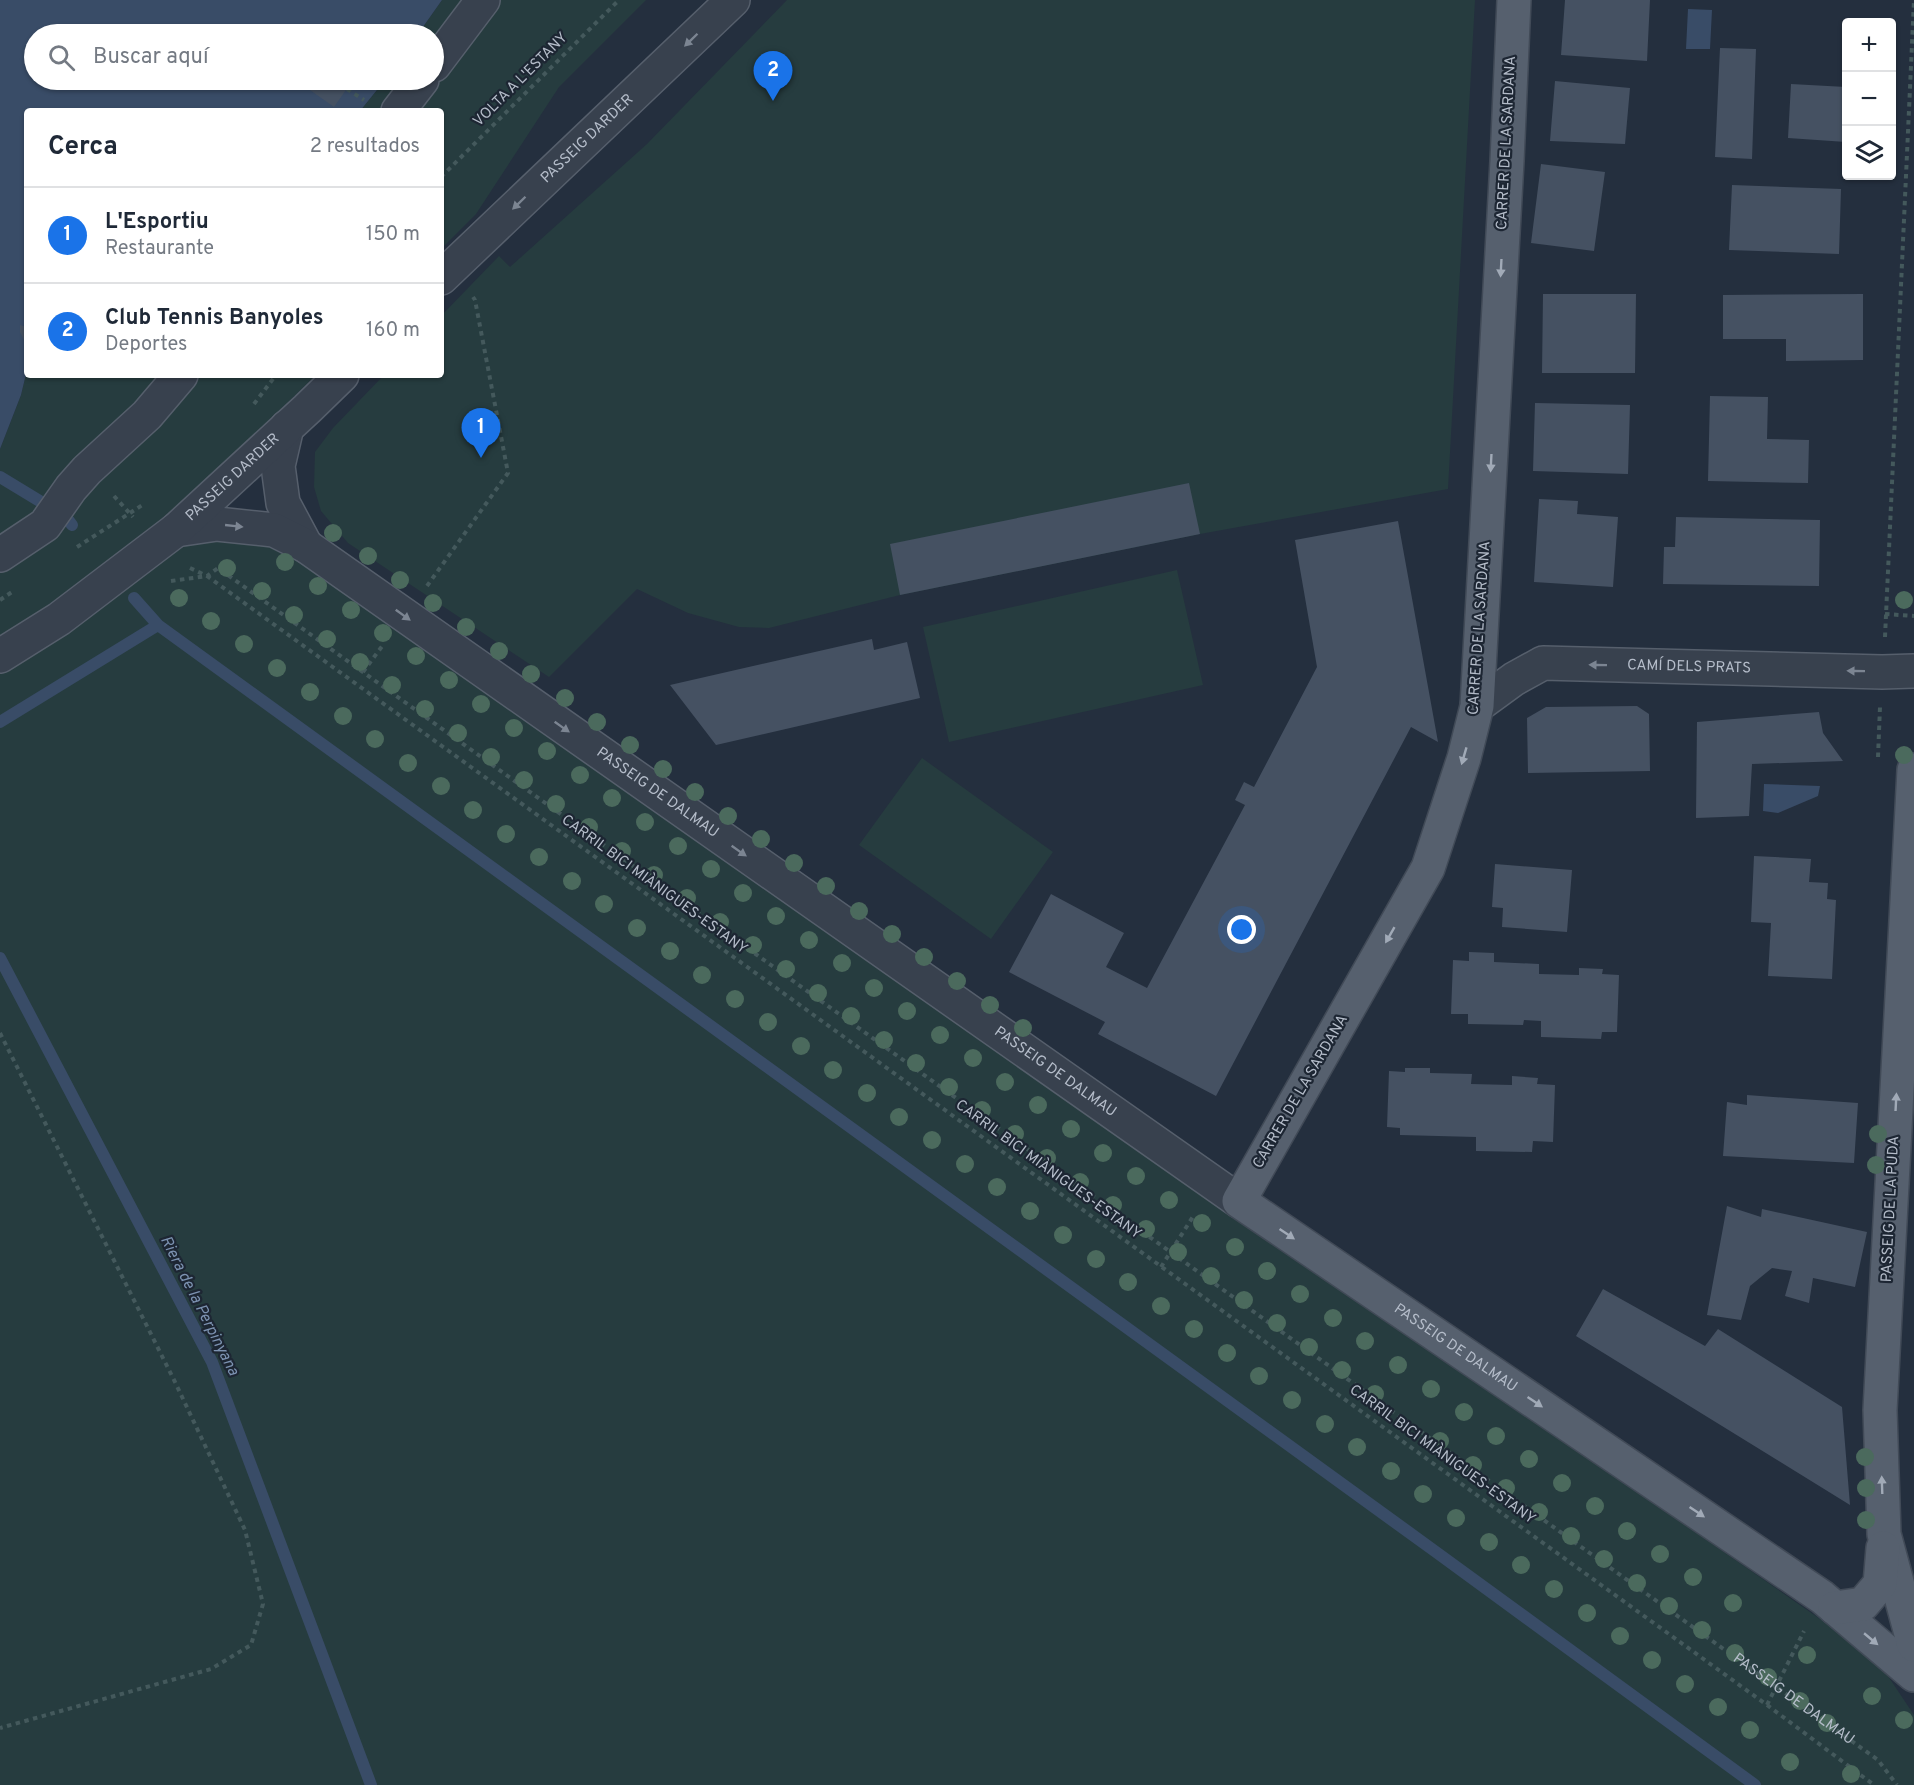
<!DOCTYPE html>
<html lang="es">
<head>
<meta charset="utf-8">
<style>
  :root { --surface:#fff; --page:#f6f6f7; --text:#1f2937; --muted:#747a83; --line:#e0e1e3; --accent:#1a73e8 }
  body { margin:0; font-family:Overpass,sans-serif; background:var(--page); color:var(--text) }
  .controls { position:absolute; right:18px; top:18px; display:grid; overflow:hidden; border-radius:6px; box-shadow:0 2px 4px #0004 }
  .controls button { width:54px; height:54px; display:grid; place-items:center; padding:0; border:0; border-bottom:2px solid var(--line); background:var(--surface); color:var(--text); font:30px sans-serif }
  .you { position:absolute; left:1242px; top:930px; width:21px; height:21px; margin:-15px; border:4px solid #fff; border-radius:50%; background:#1a73e8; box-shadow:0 0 0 9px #1a73e833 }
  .badge { display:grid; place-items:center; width:39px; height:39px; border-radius:50%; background:var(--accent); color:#fff; font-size:20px; font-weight:700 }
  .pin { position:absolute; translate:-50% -50px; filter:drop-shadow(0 2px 3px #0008) }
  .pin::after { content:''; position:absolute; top:32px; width:21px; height:18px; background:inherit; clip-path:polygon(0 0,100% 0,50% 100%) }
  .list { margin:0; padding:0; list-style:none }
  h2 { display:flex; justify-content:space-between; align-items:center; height:78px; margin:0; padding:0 24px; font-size:26px }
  h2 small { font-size:20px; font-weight:400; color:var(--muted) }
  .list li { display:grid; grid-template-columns:39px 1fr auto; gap:18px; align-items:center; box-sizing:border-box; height:96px; padding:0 24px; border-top:2px solid var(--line) }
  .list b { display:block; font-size:22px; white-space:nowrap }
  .list p { margin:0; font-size:20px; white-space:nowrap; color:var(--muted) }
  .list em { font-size:20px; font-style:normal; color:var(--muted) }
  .icon { flex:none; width:33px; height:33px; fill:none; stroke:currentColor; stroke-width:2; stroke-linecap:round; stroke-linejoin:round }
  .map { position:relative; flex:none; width:1914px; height:1785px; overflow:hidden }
  .search { position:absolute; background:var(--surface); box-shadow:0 2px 4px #0004; left:24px; top:24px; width:420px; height:66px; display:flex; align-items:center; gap:15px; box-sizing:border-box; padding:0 21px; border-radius:33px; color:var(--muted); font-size:22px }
  .panel { position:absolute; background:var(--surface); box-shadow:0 2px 4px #0004; left:24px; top:108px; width:420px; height:270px; border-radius:6px }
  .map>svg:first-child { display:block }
  .green { fill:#263c3f }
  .water { fill:#394c67 }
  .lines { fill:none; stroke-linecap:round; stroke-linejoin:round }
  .stream { stroke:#394c67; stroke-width:12 }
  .building { fill:#455162 }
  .minor-casing { stroke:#565f6c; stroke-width:36 }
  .major-casing { stroke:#414a57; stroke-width:36 }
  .path { stroke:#44595c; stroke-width:4; stroke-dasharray:4.5 4.5; stroke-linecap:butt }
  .minor { stroke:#38414e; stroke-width:33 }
  .major { stroke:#56606e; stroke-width:33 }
  .tree { fill:#4b6a5d }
  .oneway { fill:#7c8592 }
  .oneway2 { fill:#a1aab7 }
  .labels { text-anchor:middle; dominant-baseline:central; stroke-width:4.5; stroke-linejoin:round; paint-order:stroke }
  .street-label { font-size:15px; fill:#b4bcc9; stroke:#1d2633 }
  .water-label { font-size:16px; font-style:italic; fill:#7c92b1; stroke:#1d2633 }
</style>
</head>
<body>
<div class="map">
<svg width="1914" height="1785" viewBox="0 0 1914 1785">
  <rect width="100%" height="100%" fill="#242f3e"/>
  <path class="green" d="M442 0H646L559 87 476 214 441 249V111H360L385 80H434V34H418Z
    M787 0H1475L1448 489 1200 534 900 595 769 628 739 627 688 613 637 589 549 677 348 543 321 511 314 487 315 452 333 428 384 375H441V316L499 256 510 267 647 144Z
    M27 370V375H316L202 486 248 523 1876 1658 1914 1715V1785H0V449L21 395Z
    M1177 570 1203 685 949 742 923 627Z
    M922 758 1053 852 991 939 859 845Z"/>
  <path class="water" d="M0 0H442L418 34H34V80H385L360 111H27V370L21 395 0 449Z
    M1688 9 1712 10 1710 49H1686Z
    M1764 784 1820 786 1818 796 1778 813 1763 811Z"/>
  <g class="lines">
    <path class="stream" d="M0 477 66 517 72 525
      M134 598 158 625 1436 1552 1755 1785
      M0 722 158 625
      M0 958 212 1362 371 1785"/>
  </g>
  <path class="building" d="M1565 0H1650L1647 61 1561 55Z
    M1720 48 1756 49 1752 159 1715 157Z
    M303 80H353L334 107 300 83Z
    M1555 81 1630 88 1625 144 1550 141Z
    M1791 84 1846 87V142L1788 138Z
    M1541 164 1605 172 1594 251 1531 243Z
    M1732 185 1841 189 1839 254 1729 250Z
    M1543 294H1636L1635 373H1542Z
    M1863 294V360L1786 361V339H1723V295Z
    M20 325 27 327V346L20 332Z
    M1710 396 1768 397 1767 439 1809 440 1808 483 1708 481Z
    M1535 403 1630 405 1628 474 1533 471Z
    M1189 483 1200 534 900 595 890 544Z
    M1539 499 1578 501 1577 514 1618 517 1613 587 1534 582Z
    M1676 517 1820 520 1819 586 1663 584 1664 547H1675Z
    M1398 521 1438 742 1411 727 1216 1096 1098 1034 1105 1022 1009 972 1051 894 1124 933 1106 967 1147 988 1245 805 1235 800 1244 782 1254 787 1317 667 1295 540Z
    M872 639 874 650 907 642 920 698 716 745 670 685Z
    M1637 706 1649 714 1650 771 1528 773 1527 718 1546 707Z
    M1819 712 1823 733 1843 761 1752 764 1749 816 1696 818 1697 722Z
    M1754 856 1811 859 1809 882 1828 883 1827 899 1836 900 1832 979 1768 976 1771 923 1751 922Z
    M1495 864 1572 870 1567 932 1502 927 1503 908 1492 907Z
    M1469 952 1494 953V962L1539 964V974L1579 975V968L1603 969 1602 974 1619 975 1617 1032H1602L1601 1039 1541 1037V1021L1524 1020 1523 1025 1468 1024V1014H1451L1453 960 1469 961Z
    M1405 1068H1430V1073L1472 1074 1471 1084 1512 1085V1076L1538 1078 1537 1084 1555 1085 1553 1142 1533 1141 1532 1152 1476 1151V1137L1400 1135V1128L1387 1127 1389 1071 1405 1072Z
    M1747 1095 1858 1103 1854 1163 1723 1156 1727 1102 1747 1105Z
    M1727 1206 1761 1217 1762 1209 1867 1232 1855 1287 1813 1278 1809 1303 1785 1296 1792 1271 1772 1268 1750 1286 1741 1320 1707 1315Z
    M1603 1289 1705 1346 1718 1329 1842 1407 1850 1505 1576 1336Z"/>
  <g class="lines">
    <defs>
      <g id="minor">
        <path d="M434 65 483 0"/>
        <path d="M398 111 422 80"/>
        <path id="s2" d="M441 278 733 0"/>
        <path d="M287 427 278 466 283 503 306 546"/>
        <path id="s3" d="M176 530 217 524 274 530 306 546 1239 1201"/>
        <path d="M0 555 45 525 71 488 87 470 147 415 181 375"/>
        <path id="s4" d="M0 656 59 619 176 530 307 409 342 375"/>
        <path id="s5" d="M1477 706 1514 679 1543 663 1882 672 1914 671"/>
      </g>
      <g id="major">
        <path id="s6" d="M1514 0 1507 161 1477 706 1464 758 1428 868 1239 1201 1822 1597 1914 1675"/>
        <path d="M1914 770 1880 1410 1884 1534 1914 1645"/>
        <path d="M1835 1608 1863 1604 1880 1584 1883 1548"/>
      </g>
    </defs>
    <use href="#minor" class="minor-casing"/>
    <use href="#major" class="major-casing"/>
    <g class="path">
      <path d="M347 89 364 100"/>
      <path d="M441 177 619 0"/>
      <path d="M254 404 276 375"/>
      <path d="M114 496 133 517"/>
      <path d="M77 547 144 504"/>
      <path id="s1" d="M190 568 207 576 218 568 1878 1760 1897 1785"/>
      <path d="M171 581 207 576 1767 1705 1874 1785"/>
      <path d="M427 586 508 473 475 300 473 297"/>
      <path d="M0 600 12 592"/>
      <path d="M1885 614 1914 616"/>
      <path d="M1885 637 1914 0"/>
      <path d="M363 672 383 645"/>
      <path d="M1878 757 1880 707"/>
      <path d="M0 1033 175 1382 245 1530 263 1604 251 1645 211 1669 0 1728"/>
      <path d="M1161 1267 1194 1215"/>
      <path d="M1767 1705 1804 1631"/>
    </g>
    <use href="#minor" class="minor"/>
    <use href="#major" class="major"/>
  </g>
  <g class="tree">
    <circle cx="333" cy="533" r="9"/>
    <circle cx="368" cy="556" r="9"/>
    <circle cx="285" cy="562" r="9"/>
    <circle cx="227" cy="568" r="9"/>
    <circle cx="400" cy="580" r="9"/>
    <circle cx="318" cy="586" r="9"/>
    <circle cx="262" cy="591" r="9"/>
    <circle cx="179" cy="598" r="9"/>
    <circle cx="1904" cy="600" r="9"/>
    <circle cx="433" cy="603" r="9"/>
    <circle cx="351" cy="610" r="9"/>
    <circle cx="294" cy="615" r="9"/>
    <circle cx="211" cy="621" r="9"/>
    <circle cx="466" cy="627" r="9"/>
    <circle cx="383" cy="633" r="9"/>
    <circle cx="327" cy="639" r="9"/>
    <circle cx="244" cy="644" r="9"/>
    <circle cx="499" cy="651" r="9"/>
    <circle cx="416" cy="656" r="9"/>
    <circle cx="360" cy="662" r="9"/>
    <circle cx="277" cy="668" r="9"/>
    <circle cx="531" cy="674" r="9"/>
    <circle cx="449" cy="680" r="9"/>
    <circle cx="392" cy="685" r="9"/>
    <circle cx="310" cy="692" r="9"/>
    <circle cx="565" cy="698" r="9"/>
    <circle cx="481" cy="704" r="9"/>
    <circle cx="425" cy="709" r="9"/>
    <circle cx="343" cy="716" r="9"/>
    <circle cx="597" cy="722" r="9"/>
    <circle cx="514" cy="728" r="9"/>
    <circle cx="458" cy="733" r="9"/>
    <circle cx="375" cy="739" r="9"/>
    <circle cx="630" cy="745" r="9"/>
    <circle cx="547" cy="751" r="9"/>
    <circle cx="1904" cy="755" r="9"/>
    <circle cx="491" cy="757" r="9"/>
    <circle cx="408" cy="763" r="9"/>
    <circle cx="663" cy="769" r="9"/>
    <circle cx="580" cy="775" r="9"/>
    <circle cx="524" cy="780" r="9"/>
    <circle cx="441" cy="786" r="9"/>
    <circle cx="695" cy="792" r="9"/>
    <circle cx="612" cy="798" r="9"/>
    <circle cx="556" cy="804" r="9"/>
    <circle cx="473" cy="810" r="9"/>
    <circle cx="728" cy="816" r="9"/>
    <circle cx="645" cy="822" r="9"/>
    <circle cx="589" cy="827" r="9"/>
    <circle cx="506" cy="834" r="9"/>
    <circle cx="761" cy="839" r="9"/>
    <circle cx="678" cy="846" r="9"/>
    <circle cx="622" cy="851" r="9"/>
    <circle cx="539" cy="857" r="9"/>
    <circle cx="794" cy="863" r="9"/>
    <circle cx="711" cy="869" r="9"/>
    <circle cx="654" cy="875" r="9"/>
    <circle cx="572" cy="881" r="9"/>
    <circle cx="826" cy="886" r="9"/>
    <circle cx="743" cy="893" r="9"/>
    <circle cx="687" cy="898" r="9"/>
    <circle cx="604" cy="904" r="9"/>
    <circle cx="859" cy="911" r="9"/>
    <circle cx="776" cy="916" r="9"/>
    <circle cx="720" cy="922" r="9"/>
    <circle cx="637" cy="928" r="9"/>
    <circle cx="892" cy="934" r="9"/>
    <circle cx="809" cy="940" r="9"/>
    <circle cx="753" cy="945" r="9"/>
    <circle cx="670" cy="951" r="9"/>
    <circle cx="924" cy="957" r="9"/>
    <circle cx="842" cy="963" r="9"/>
    <circle cx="786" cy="969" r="9"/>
    <circle cx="702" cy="975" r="9"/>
    <circle cx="957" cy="981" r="9"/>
    <circle cx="874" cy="988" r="9"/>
    <circle cx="818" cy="993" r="9"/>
    <circle cx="735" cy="999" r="9"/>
    <circle cx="990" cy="1005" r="9"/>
    <circle cx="907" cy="1011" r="9"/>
    <circle cx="851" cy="1016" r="9"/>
    <circle cx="768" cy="1022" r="9"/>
    <circle cx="1023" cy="1028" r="9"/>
    <circle cx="940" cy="1035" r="9"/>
    <circle cx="884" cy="1040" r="9"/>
    <circle cx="801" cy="1046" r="9"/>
    <circle cx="973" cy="1058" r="9"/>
    <circle cx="916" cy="1063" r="9"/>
    <circle cx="833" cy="1070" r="9"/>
    <circle cx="1005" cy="1082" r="9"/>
    <circle cx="949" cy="1087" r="9"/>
    <circle cx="867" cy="1093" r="9"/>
    <circle cx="1038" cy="1105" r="9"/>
    <circle cx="982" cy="1110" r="9"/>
    <circle cx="899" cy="1117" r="9"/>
    <circle cx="1071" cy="1129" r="9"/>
    <circle cx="1015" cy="1134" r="9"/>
    <circle cx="1878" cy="1134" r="9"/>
    <circle cx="932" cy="1140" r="9"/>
    <circle cx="1103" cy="1153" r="9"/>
    <circle cx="1047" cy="1158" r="9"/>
    <circle cx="965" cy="1164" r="9"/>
    <circle cx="1876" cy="1165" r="9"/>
    <circle cx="1136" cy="1176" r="9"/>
    <circle cx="1080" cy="1182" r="9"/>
    <circle cx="997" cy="1187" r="9"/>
    <circle cx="1169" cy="1200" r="9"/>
    <circle cx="1113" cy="1205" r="9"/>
    <circle cx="1030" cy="1211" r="9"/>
    <circle cx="1202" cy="1223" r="9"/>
    <circle cx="1146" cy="1229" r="9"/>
    <circle cx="1063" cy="1235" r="9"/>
    <circle cx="1235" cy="1247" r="9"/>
    <circle cx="1178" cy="1252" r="9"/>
    <circle cx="1096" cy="1259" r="9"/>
    <circle cx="1267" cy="1271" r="9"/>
    <circle cx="1211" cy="1276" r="9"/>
    <circle cx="1128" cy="1282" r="9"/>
    <circle cx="1300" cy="1294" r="9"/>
    <circle cx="1244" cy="1300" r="9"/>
    <circle cx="1161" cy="1306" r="9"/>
    <circle cx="1333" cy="1318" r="9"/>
    <circle cx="1277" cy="1323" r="9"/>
    <circle cx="1194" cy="1329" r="9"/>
    <circle cx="1365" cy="1341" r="9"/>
    <circle cx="1309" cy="1347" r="9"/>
    <circle cx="1227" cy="1353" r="9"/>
    <circle cx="1398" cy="1365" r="9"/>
    <circle cx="1342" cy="1370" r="9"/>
    <circle cx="1259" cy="1376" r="9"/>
    <circle cx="1431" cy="1389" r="9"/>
    <circle cx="1375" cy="1394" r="9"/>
    <circle cx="1292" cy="1400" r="9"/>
    <circle cx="1464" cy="1412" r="9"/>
    <circle cx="1325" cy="1424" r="9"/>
    <circle cx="1496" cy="1436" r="9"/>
    <circle cx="1440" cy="1441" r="9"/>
    <circle cx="1357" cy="1447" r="9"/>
    <circle cx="1865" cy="1457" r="9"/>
    <circle cx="1529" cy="1459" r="9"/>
    <circle cx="1473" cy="1465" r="9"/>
    <circle cx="1391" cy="1471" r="9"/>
    <circle cx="1562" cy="1483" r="9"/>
    <circle cx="1506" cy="1488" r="9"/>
    <circle cx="1866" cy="1488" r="9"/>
    <circle cx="1423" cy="1494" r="9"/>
    <circle cx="1595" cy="1506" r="9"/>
    <circle cx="1539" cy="1512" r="9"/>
    <circle cx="1456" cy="1518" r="9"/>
    <circle cx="1866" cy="1520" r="9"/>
    <circle cx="1627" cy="1531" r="9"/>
    <circle cx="1571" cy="1536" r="9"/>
    <circle cx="1489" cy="1542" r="9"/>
    <circle cx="1660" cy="1554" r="9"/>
    <circle cx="1604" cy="1559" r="9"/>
    <circle cx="1521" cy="1565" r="9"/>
    <circle cx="1693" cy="1577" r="9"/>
    <circle cx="1637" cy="1583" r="9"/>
    <circle cx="1554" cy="1589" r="9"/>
    <circle cx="1733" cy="1603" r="9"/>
    <circle cx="1669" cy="1606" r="9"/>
    <circle cx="1587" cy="1613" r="9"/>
    <circle cx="1702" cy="1630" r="9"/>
    <circle cx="1620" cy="1636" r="9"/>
    <circle cx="1735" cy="1653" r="9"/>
    <circle cx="1807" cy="1655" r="9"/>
    <circle cx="1652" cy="1660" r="9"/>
    <circle cx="1768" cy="1677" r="9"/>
    <circle cx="1685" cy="1684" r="9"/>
    <circle cx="1872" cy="1696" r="9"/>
    <circle cx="1800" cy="1701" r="9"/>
    <circle cx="1718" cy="1707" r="9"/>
    <circle cx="1904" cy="1720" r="9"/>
    <circle cx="1827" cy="1723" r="9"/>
    <circle cx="1750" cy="1730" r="9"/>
    <circle cx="1790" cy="1762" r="9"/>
    <circle cx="1851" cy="1774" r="9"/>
  </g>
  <defs><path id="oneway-solid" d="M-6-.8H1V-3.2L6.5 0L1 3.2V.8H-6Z" transform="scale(1.5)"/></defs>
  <g class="oneway">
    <use href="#oneway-solid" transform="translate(691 40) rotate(136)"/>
    <use href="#oneway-solid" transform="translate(519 203) rotate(136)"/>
    <use href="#oneway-solid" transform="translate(234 526) rotate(6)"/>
    <use href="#oneway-solid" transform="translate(403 615) rotate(36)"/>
    <use href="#oneway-solid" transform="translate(1598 665) rotate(-179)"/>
    <use href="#oneway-solid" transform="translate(1856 671) rotate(-179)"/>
    <use href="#oneway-solid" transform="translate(562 727) rotate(35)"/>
    <use href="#oneway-solid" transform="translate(739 851) rotate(35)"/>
  </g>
  <g class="oneway2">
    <use href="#oneway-solid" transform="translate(1501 268) rotate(93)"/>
    <use href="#oneway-solid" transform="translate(1491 463) rotate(93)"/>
    <use href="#oneway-solid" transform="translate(1464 756) rotate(106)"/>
    <use href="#oneway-solid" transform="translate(1390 935) rotate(120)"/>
    <use href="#oneway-solid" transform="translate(1896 1102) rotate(-87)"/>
    <use href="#oneway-solid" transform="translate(1287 1234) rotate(34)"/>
    <use href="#oneway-solid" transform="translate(1535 1402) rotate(34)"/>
    <use href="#oneway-solid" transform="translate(1882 1485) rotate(-92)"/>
    <use href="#oneway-solid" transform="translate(1697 1512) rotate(34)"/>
    <use href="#oneway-solid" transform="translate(1871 1639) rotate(40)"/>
  </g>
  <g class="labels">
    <g class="street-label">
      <text transform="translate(521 80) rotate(-45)">VOLTA A L'ESTANY</text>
      <text stroke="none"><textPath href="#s2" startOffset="202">PASSEIG DARDER</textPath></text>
      <text transform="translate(1507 143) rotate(-87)">CARRER DE LA SARDANA</text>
      <text stroke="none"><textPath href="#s4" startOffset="294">PASSEIG DARDER</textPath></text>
      <text transform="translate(1480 628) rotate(-86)">CARRER DE LA SARDANA</text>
      <text stroke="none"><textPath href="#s5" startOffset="225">CAMÍ DELS PRATS</textPath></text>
      <text stroke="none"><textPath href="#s3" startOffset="564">PASSEIG DE DALMAU</textPath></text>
      <text transform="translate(654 885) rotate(36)">CARRIL BICI MIÀNIGUES-ESTANY</text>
      <text stroke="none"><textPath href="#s3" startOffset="1050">PASSEIG DE DALMAU</textPath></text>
      <text transform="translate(1301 1092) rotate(-60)">CARRER DE LA SARDANA</text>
      <text transform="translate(1048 1170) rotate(36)">CARRIL BICI MIÀNIGUES-ESTANY</text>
      <text transform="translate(1891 1209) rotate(-87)">PASSEIG DE LA PUDA</text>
      <text stroke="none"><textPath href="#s6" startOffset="1521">PASSEIG DE DALMAU</textPath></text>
      <text transform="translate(1442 1455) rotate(36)">CARRIL BICI MIÀNIGUES-ESTANY</text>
      <text stroke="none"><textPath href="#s1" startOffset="1972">PASSEIG DE DALMAU</textPath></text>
    </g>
    <g class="water-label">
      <text transform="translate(199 1306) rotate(63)">Riera de la Perpinyana</text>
    </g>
  </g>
</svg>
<div class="controls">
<button>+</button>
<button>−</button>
<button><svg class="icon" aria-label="layers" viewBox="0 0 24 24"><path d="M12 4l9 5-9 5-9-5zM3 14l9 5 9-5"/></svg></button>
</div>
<div class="you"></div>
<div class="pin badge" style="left:481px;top:458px">1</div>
<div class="pin badge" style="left:773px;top:101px">2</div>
<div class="search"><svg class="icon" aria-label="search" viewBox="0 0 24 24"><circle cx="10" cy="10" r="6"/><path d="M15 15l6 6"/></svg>Buscar aquí</div>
<section class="panel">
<h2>Cerca<small>2 resultados</small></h2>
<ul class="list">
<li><span class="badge">1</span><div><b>L'Esportiu</b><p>Restaurante</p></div><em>150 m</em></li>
<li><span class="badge">2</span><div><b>Club Tennis Banyoles</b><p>Deportes</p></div><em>160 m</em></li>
</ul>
</section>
</div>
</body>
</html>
